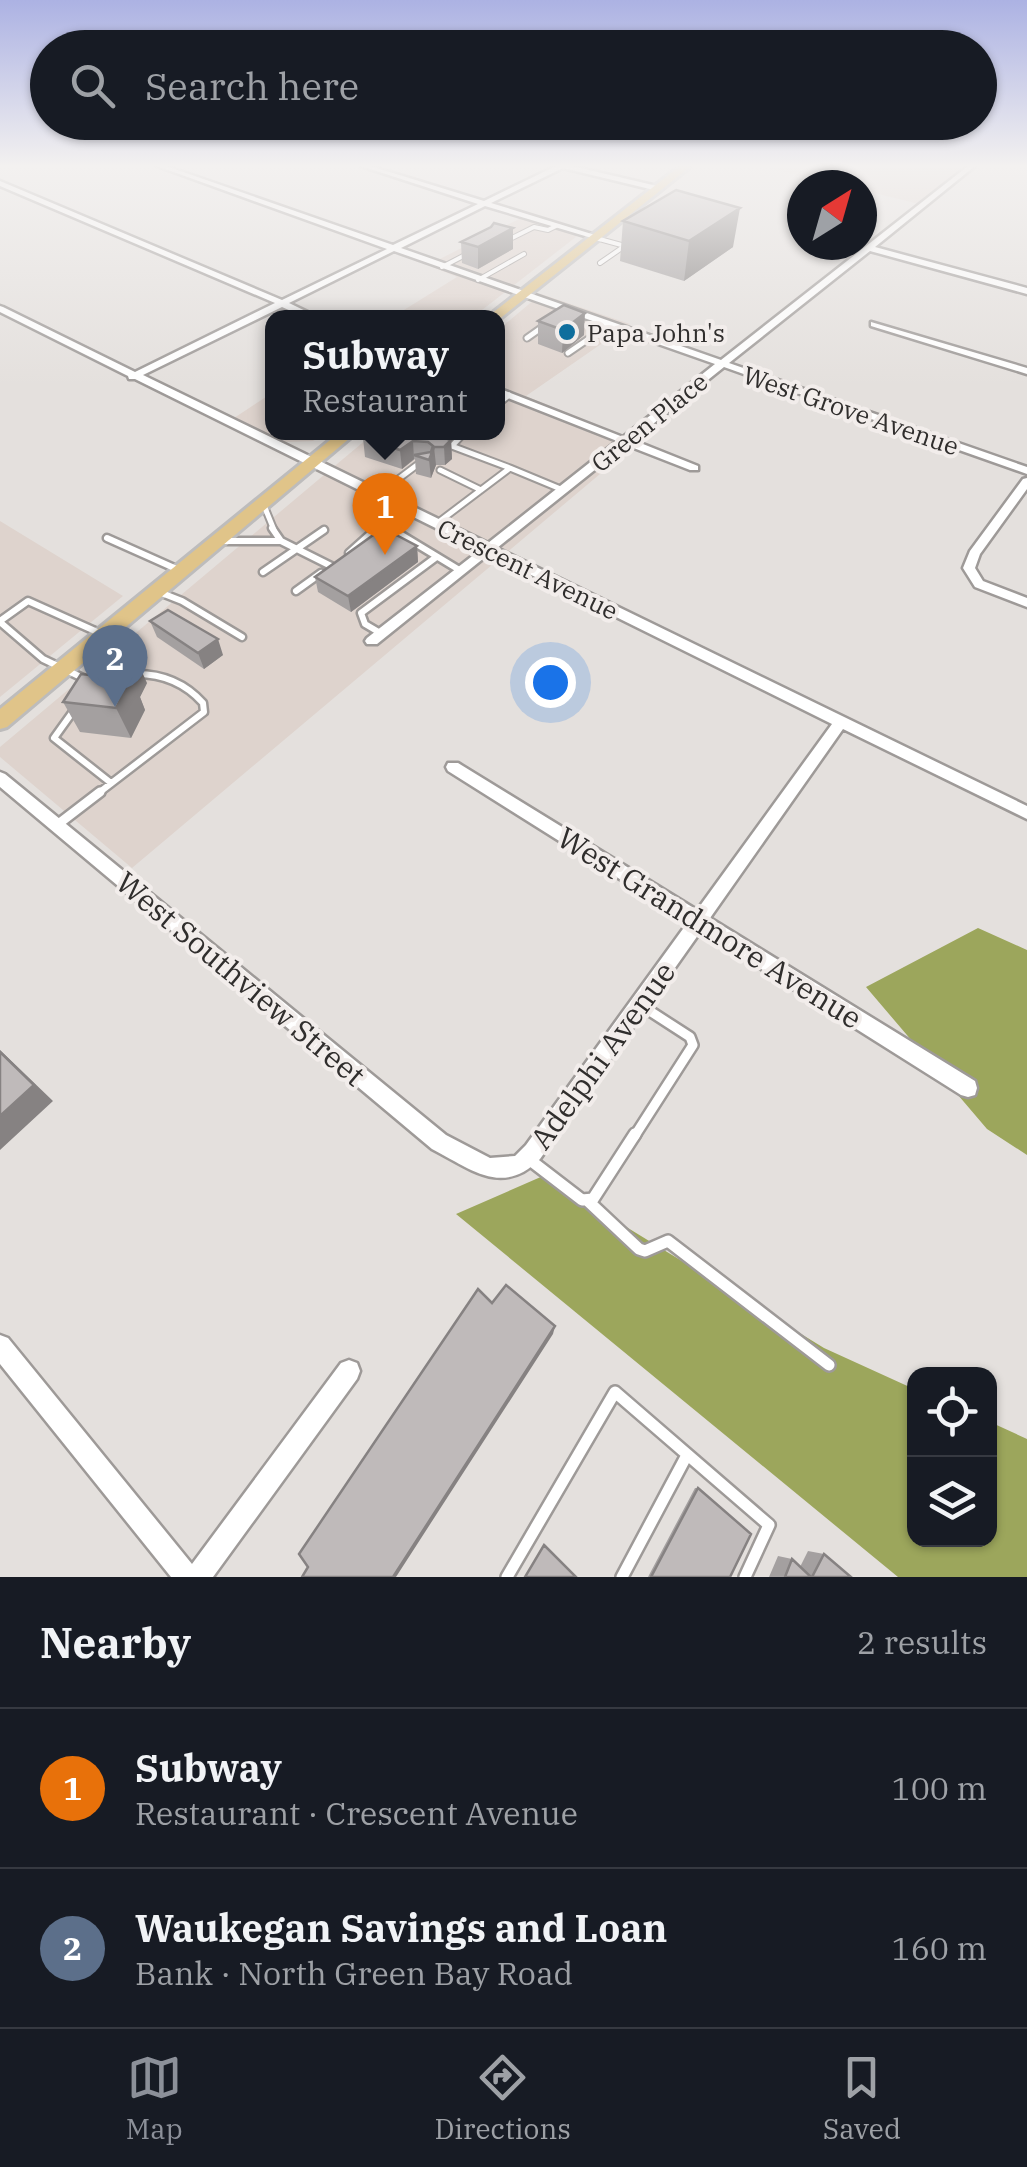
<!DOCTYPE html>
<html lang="en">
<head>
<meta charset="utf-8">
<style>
  :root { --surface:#171b24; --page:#20242c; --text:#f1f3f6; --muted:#9ea1a6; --line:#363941; --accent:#8c9099 }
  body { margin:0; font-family:"IBM Plex Serif",serif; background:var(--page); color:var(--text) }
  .controls { position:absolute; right:30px; bottom:30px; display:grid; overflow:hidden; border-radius:20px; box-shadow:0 2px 8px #0004 }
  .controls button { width:90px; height:90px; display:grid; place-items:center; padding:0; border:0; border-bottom:2px solid var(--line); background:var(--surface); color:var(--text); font:50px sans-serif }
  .compass { position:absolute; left:787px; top:170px; width:90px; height:90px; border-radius:50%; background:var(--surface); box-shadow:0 2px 8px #0004; rotate:37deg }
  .you { position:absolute; left:550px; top:682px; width:35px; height:35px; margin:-25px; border:8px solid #fff; border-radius:50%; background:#1a73e8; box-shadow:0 0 0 15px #1a73e833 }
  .badge { display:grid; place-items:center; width:65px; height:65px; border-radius:50%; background:var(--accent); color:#fff; font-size:32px; font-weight:700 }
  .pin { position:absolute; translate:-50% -82px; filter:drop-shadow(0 2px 5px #0008) }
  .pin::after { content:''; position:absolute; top:52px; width:35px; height:30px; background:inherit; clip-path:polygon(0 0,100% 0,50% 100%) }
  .popup { position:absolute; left:265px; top:310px; width:240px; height:130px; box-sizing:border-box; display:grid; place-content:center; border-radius:20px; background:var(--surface); filter:drop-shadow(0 2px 8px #0005); font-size:32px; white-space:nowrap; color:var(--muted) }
  .popup b { font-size:38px; color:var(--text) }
  .popup::after { content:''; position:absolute; left:50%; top:100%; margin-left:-20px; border:20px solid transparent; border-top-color:var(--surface) }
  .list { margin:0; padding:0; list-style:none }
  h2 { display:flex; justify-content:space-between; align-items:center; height:130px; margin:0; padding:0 40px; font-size:42px }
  h2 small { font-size:32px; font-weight:400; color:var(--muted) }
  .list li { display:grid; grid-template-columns:65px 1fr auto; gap:30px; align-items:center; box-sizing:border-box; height:160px; padding:0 40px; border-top:2px solid var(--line) }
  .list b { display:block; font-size:38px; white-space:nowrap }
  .list p { margin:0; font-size:32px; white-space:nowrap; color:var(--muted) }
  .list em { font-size:32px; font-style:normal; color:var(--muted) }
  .icon { flex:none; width:55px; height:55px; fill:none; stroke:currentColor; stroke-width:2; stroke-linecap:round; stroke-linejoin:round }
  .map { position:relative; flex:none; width:1027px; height:1577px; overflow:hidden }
  .search { position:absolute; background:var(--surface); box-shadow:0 2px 8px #0004; left:30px; right:30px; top:30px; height:110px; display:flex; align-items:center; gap:25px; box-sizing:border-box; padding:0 35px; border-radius:55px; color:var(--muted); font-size:38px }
  .sheet { height:450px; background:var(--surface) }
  nav { display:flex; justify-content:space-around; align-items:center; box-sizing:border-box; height:140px; border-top:2px solid var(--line); background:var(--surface); font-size:28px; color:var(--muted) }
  nav a { display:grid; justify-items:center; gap:5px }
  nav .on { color:var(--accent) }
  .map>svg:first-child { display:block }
  .built { fill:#ded3cd }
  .forest { fill:#9ca65c }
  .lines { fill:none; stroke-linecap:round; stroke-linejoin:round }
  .service-far4-casing { stroke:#9e9a98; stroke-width:6 }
  .service-far3-casing { stroke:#9e9a98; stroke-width:9 }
  .service-far2-casing { stroke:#9e9a98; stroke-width:11 }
  .service-far1-casing { stroke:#9e9a98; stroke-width:14 }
  .service-casing { stroke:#9e9a98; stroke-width:16 }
  .minor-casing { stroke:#9e9a98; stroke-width:5 }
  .primary-casing { stroke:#bdbcbc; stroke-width:6 }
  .service-far4 { stroke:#fff; stroke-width:4 }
  .service-far3 { stroke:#fff; stroke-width:5 }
  .service-far2 { stroke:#fff; stroke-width:6 }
  .service-far1 { stroke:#fff; stroke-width:9 }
  .service { stroke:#fff; stroke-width:11 }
  .minor { fill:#fff; fill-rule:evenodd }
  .primary { fill:#e0c489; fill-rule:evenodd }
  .wall { fill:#a4a0a0 }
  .shaded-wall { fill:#868282 }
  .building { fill:#bfbaba; stroke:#868282; stroke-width:2.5 }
  .poi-dot { fill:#0f6e9d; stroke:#f2edeb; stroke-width:4 }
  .labels { text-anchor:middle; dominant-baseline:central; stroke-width:8; stroke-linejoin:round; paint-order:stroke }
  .far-poi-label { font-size:25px; fill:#302e2d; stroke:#f2edeb; text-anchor:start }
  .far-street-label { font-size:25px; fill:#302e2d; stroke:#f2edeb }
  .street-label { font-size:30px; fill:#302e2d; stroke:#f2edeb }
</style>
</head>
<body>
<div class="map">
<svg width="1027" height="1577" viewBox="0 0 1027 1577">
  <rect width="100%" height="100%" fill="#e4e0dd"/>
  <path class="built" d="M761 166H963L919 204 862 190V185H840Z
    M525 216 581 233 473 317 391 318 457 277 428 265Z
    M541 294 630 324 526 396 638 442 132 868 0 757V747L374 433 498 432V330Z
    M272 393V432L327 433 313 441 285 442 234 418Z
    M0 521 123 596 0 697Z"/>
  <path class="forest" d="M978 928 1027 950V1155L987 1129 866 987Z
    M543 1176 824 1348 914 1389V1540H990V1422L1027 1439V1577H898L456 1214Z"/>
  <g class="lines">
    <defs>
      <path id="service-far4" d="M592 237 625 246
        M506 241 534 227 548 230 556 226
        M600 263 629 243
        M442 267 467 254
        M478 280 524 254"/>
      <path id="service-far3" d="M527 338 544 326
        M568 353 609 325
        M498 404 509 395
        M441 442 510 468
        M452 446 465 432
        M440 470 481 490
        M377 495 417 465H423
        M263 503 274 530
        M381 522 394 530
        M436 524 510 468 563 490
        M374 530 400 507"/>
      <path id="service-far2" d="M272 528 281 541
        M390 528 461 571
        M107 538 181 571
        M220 541H281L331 566
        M349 553 377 528
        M263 572 324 530
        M296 591 321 573
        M159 592 182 601 242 637
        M0 621 28 601 104 635
        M0 622 43 659 85 679
        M382 634 365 624 361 613 435 558
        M77 706 54 738 111 783
        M96 795 204 712 203 703C185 683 164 674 137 674"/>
      <path id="service-far1" d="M57 825 100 792
        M634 1137 693 1045 690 1037 639 1004"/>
      <path id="service" d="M530 1160 582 1200 593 1199 635 1134
        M589 1202 639 1249 645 1251 668 1241 829 1365
        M507 1577 615 1392 769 1525 745 1577
        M622 1577 687 1455"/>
      <path id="minor" d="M157 166H166L393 245 478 204 361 166H370L484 201 556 166H572L657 186 654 190 563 168 491 203 595 235V239L485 206 401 248 721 360 968 166H975L875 247 1027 288V294L870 251 729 363 1027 467V474L724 367 633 440 698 466V470H690L626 445 497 548 1027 806V819L843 729 710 918 975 1081 977 1088 975 1095 968 1097 961 1095 701 931 540 1159C502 1197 471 1169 432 1149L0 787V772L5 774 446 1135 490 1158 515 1156 526 1145 688 922 448 771 446 767 448 763H458L697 910 832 724 489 554 377 644H367L365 641 367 638 480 550 135 379H129L128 376 0 312V306L3 307 135 372 275 303 0 186V181L282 300 387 249ZM394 251 715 364 623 437 498 388V394L617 441 488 543 143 375 282 307 307 318H320L289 303Z
        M871 322 1027 368V374L871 326Z
        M1027 478V489L980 554 975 568 983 581 1027 598V607L975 587 963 568 970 551 1023 479Z
        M0 1335 8 1338 192 1564 341 1363 349 1360 357 1363 360 1371 357 1379 213 1577H171L0 1364Z"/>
      <path id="primary" d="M680 166H691L498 320 486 318Z
        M340 432H357L7 727 0 729V709Z"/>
    </defs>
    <use href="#service-far4" class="service-far4-casing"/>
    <use href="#service-far3" class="service-far3-casing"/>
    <use href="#service-far2" class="service-far2-casing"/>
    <use href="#service-far1" class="service-far1-casing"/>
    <use href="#service" class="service-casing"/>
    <use href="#minor" class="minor-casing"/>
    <use href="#primary" class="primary-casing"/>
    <use href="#service-far4" class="service-far4"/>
    <use href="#service-far3" class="service-far3"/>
    <use href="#service-far2" class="service-far2"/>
    <use href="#service-far1" class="service-far1"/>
    <use href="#service" class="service"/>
    <use href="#minor" class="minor"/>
    <use href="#primary" class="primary"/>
  </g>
  <path class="wall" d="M623 221 733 247 684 281 620 261Z
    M491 227 513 249 478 269 462 263 461 242Z
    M538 321 584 335 562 353 538 344Z
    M363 438 451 440 452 459 445 465H436L431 478 416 474 415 459 402 469 365 457Z
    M417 546 418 562 351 612 318 592 315 577Z
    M150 621 223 655 204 669 157 637Z
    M147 683 140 697 145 710 131 738 80 732 63 702Z
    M695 1488H698L730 1577H648Z
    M808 1551 824 1554 851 1577H769L778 1556 792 1559 800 1567Z"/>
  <path class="shaded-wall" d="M740 208 733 247 684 281 689 241Z
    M513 228V249L478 269V247Z
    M585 313 584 335 562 353 563 330Z
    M451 440 452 459 445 465 444 447Z
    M413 441 414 459 402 469 400 450Z
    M434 447 436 465 431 478 429 460Z
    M417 546 418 562 351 612 348 596Z
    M218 639 223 655 204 669 198 653Z
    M133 652 147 683 140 697 145 710 131 738 116 708 119 678Z
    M0 1050 53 1101 0 1150Z
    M555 1326 553 1334 396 1577H393Z"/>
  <path class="building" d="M676 190 740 208 689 241 623 221Z
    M494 223 513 228 478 247 461 242 491 227Z
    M564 305 585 313 563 330 538 321Z
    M370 432H425L451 440 444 447H434L429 460 414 455 431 452 433 446 428 442 413 441 400 450 363 438Z
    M383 528 417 546 348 596 315 577Z
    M168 610 218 639 198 653 150 621Z
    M133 652 119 678 131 679 116 708 63 702 81 674 89 675 101 655Z
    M0 1052 34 1085 0 1116Z
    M506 1285 555 1326 393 1577H302L308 1567 299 1554 478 1289 492 1303Z
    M698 1488 751 1534 730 1577H651Z
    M544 1545 576 1577H525Z
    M824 1554 851 1577H812Z
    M792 1559 811 1577H785Z"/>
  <linearGradient id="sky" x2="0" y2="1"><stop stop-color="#acb2e3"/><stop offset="0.43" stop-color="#f3f1f0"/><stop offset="1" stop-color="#f3f1f0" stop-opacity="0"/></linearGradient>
  <rect width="1027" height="386" fill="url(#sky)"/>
  <circle class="poi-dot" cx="567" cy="332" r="10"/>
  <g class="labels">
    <g class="far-poi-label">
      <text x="587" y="332">Papa John's</text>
    </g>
    <g class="far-street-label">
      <text transform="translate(851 410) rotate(19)">West Grove Avenue</text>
      <text transform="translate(649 422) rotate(-39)">Green Place</text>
      <text transform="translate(528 569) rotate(26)">Crescent Avenue</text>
    </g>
    <g class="street-label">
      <text transform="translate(710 927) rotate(32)">West Grandmore Avenue</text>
      <text transform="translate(241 978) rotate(40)">West Southview Street</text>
      <text transform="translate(602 1055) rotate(-54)">Adelphi Avenue</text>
    </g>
  </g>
</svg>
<div class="controls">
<button><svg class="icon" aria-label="locate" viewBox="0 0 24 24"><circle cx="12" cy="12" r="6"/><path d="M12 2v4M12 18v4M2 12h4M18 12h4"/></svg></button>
<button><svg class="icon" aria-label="layers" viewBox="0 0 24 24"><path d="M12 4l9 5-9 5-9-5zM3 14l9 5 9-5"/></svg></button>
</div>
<svg class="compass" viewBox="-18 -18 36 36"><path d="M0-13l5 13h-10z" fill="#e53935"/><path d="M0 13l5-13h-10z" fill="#9ea1a6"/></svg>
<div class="you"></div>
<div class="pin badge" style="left:385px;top:555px;background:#e8710a">1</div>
<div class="popup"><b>Subway</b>Restaurant</div>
<div class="pin badge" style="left:115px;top:707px;background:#5c6f8a">2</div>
<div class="search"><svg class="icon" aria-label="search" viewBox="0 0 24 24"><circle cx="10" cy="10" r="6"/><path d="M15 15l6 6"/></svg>Search here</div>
</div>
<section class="sheet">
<h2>Nearby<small>2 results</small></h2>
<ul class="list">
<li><span class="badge" style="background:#e8710a">1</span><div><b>Subway</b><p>Restaurant · Crescent Avenue</p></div><em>100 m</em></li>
<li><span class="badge" style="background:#5c6f8a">2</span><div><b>Waukegan Savings and Loan</b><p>Bank · North Green Bay Road</p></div><em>160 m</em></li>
</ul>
</section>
<nav>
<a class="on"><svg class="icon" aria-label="map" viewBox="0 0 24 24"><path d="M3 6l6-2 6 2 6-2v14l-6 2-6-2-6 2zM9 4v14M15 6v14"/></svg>Map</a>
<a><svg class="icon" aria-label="directions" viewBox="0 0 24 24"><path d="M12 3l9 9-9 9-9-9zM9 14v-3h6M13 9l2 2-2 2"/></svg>Directions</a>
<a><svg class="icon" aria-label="saved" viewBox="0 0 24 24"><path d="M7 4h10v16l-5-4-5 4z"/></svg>Saved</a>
</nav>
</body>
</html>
